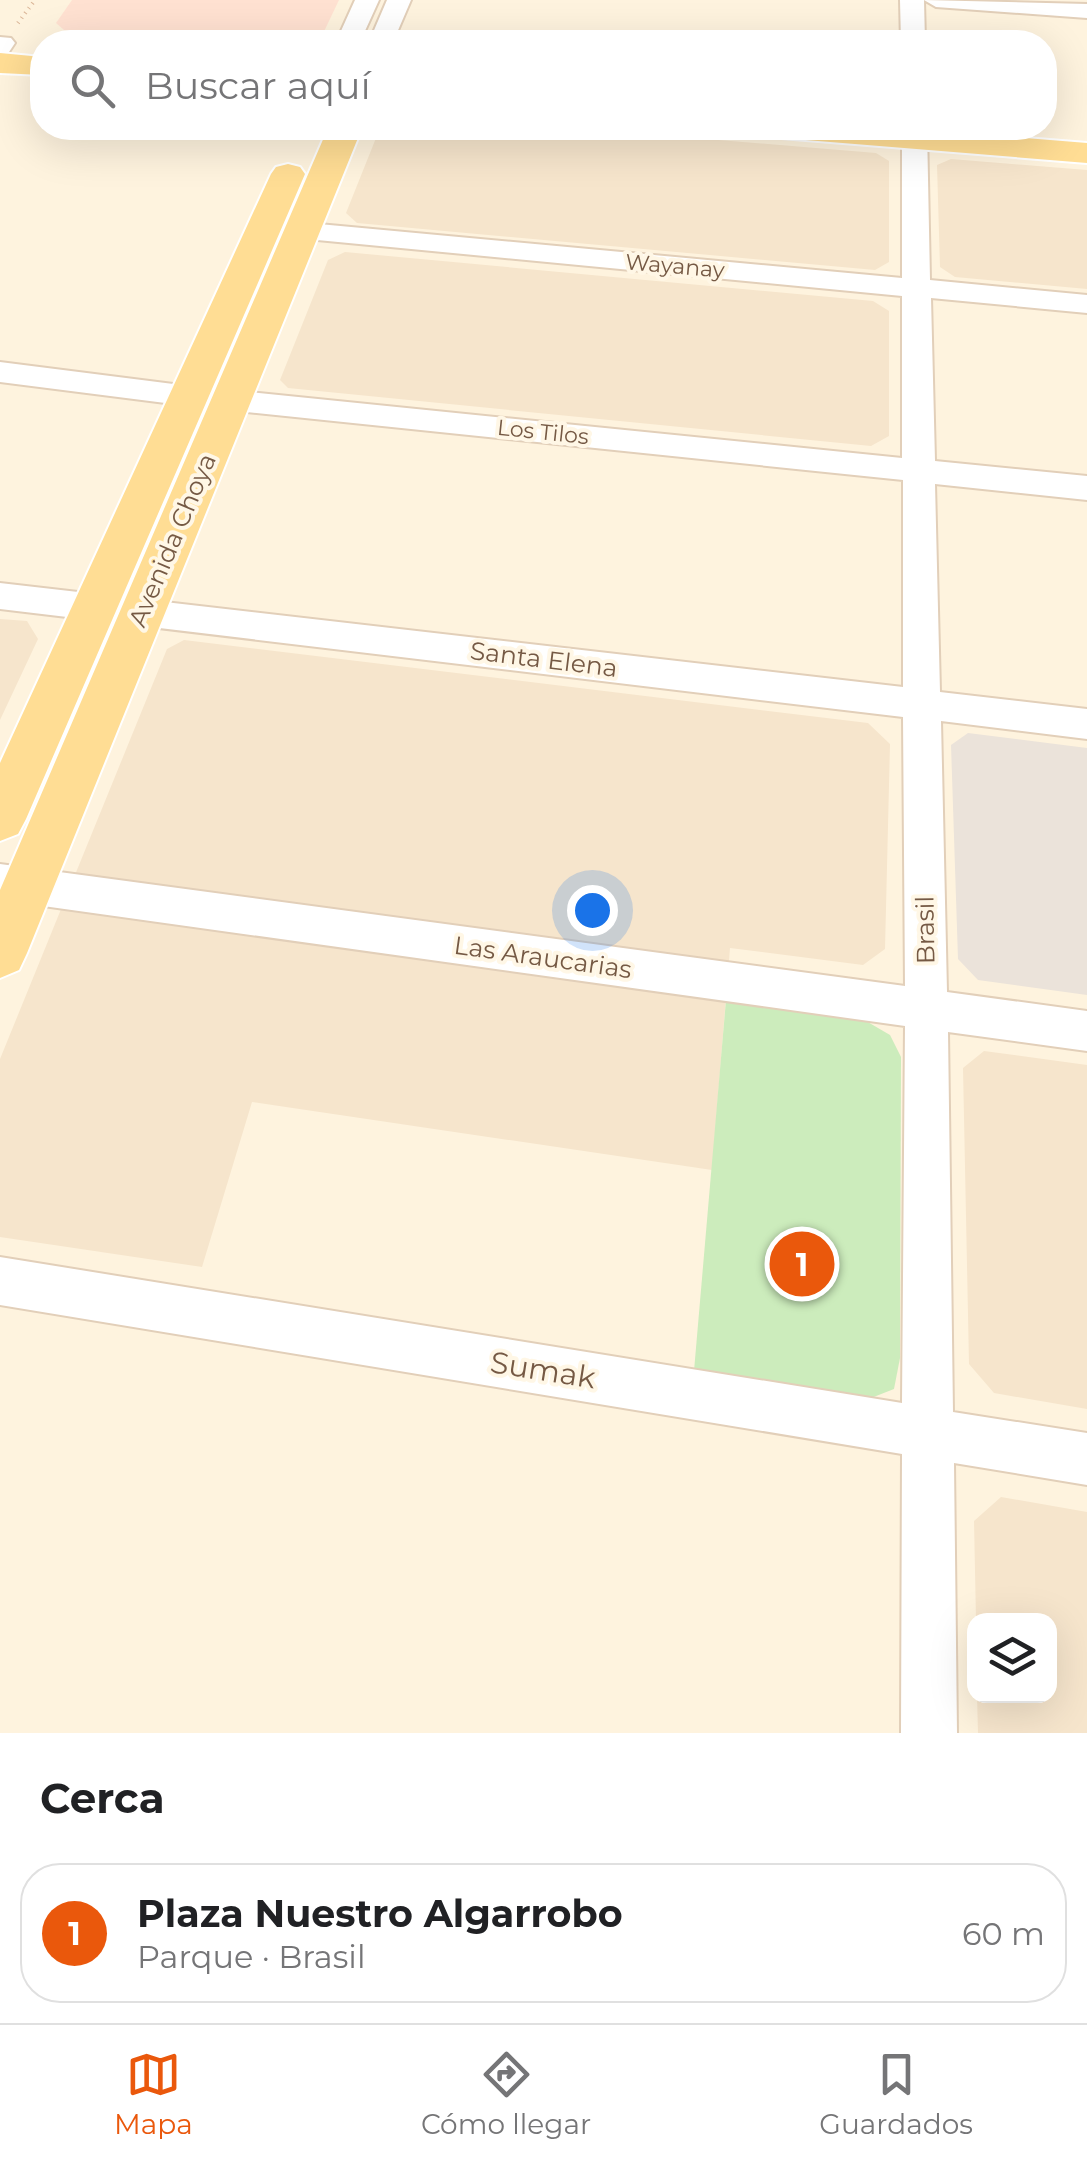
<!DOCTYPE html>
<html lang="es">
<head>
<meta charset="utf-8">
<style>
  :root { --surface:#fff; --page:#f6f6f6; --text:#202124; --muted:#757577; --line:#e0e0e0; --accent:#ea580c }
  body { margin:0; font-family:Montserrat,sans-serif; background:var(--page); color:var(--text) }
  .controls { position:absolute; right:30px; bottom:30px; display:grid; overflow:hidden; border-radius:20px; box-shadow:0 10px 40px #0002 }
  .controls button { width:90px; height:90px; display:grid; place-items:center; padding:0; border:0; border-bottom:2px solid var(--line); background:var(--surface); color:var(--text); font:50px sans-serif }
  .you { position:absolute; left:592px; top:910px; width:35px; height:35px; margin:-25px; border:8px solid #fff; border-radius:50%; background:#1a73e8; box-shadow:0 0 0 15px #1a73e833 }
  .badge { display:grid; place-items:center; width:65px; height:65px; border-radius:50%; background:var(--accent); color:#fff; font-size:32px; font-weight:700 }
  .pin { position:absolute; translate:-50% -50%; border:5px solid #fff; box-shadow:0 2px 10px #0006 }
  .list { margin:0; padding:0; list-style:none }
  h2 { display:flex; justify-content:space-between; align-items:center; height:130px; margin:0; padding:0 40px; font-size:42px }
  h2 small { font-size:32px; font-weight:400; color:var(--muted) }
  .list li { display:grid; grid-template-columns:65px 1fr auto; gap:30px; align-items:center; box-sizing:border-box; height:140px; margin:0 20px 20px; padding:0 20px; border:2px solid var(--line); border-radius:40px }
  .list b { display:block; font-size:38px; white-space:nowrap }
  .list p { margin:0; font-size:32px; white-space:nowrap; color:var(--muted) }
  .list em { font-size:32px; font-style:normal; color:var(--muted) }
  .icon { flex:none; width:55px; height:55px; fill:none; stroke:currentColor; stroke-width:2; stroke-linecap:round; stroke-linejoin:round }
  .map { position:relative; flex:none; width:1087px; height:1733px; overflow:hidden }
  .search { position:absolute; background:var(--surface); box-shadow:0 10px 40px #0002; left:30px; right:30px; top:30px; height:110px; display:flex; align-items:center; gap:25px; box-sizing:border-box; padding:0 35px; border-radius:40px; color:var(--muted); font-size:38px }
  .sheet { height:290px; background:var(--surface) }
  nav { display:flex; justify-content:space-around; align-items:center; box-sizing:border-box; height:140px; border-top:2px solid var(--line); background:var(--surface); font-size:28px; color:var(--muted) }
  nav a { display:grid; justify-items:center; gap:5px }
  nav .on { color:var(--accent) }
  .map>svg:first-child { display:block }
  .residential { fill:#f6e5cc }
  .commercial { fill:#ffe1d1 }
  .industrial { fill:#ebe3da }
  .green { fill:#ccecbc }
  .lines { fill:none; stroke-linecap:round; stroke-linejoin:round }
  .minor-casing { stroke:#e2cfb9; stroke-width:4 }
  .major-casing { stroke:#fff; stroke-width:4 }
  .path { stroke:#dab597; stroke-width:4; stroke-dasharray:1 5; stroke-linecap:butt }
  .minor { fill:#fff; fill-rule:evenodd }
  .major { fill:#ffdd94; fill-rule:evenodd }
  .labels { text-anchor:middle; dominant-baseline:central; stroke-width:8; stroke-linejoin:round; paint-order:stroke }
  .far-street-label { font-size:22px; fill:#755944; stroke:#fff7e6 }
  .street-label { font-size:25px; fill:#755944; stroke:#fff7e6 }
  .near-street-label { font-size:30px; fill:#755944; stroke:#fff7e6 }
</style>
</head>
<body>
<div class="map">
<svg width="1087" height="1733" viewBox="0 0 1087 1733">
  <rect width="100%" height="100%" fill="#fef3de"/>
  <path class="residential" d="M380 128H573L876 153 889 161V262L875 270 357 223 346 213Z
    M951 159 1087 170V289L955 277 940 267 937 165Z
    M345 252 873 301 889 311V436L871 446 288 388 280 380 328 260Z
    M0 619 27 621 38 639 0 720Z
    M184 640 868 723 890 744 885 949 863 965 730 948 712 1170 252 1102 202 1267 0 1237V1059L167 649Z
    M984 1051 1087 1065V1409L994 1393 969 1364 963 1068Z
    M1001 1497 1087 1512V1733H978L977 1696H1050V1620H976L974 1521Z"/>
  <path class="commercial" d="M72 0H339L319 42H200L64 30 56 23Z"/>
  <path class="industrial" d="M968 733 1087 748V995L978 980 958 959 951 745Z"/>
  <path class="green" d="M726 1000 866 1021 890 1035 901 1057 900 1358 894 1389 871 1398 694 1371Z"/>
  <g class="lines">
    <defs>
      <path id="minor" d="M355 0H379L360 42H336Z
        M387 0H411L393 42H369Z
        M900 0H924L925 42H901Z
        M924 0 1087 4V18L936 7Z
        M0 37 11 38 15 43 9 52 0 54Z
        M902 128H927L930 280 1087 295V313L931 298 935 461 1087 476V500L935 484 940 692 1087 709V739L941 721 947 992 1087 1011V1051L948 1032 953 1412 1087 1433V1485L954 1463 957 1733H901L902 1454 0 1305V1257L902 1403 905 1026 0 900V864L905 986 903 717 0 609V583L903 687V480L189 406 0 382V362L189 386 902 458V296L265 235 251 227 265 219 902 278Z"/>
      <path id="major" d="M0 53 42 57V75L0 73Z
        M328 128H362L27 953 19 970 0 978V890Z
        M765 128H899L1087 143V163L781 138 769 135Z
        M288 164 300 167 305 174 26 819 18 834 0 841V763L271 174 276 167Z"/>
    </defs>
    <use href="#minor" class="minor-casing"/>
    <use href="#major" class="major-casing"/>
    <path class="path" d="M18 23 35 0"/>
    <use href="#minor" class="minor"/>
    <use href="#major" class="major"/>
  </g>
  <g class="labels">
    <g class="far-street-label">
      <text transform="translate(675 266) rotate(5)">Wayanay</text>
      <text transform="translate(543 432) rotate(6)">Los Tilos</text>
    </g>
    <g class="street-label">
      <text transform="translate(172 540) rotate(-67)">Avenida Choya</text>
      <text transform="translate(544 659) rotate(7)">Santa Elena</text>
      <text transform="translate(925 930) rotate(-91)">Brasil</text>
      <text transform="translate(543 957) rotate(8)">Las Araucarias</text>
    </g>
    <g class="near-street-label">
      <text transform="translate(543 1370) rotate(9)">Sumak</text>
    </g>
  </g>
</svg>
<div class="controls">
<button><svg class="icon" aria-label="layers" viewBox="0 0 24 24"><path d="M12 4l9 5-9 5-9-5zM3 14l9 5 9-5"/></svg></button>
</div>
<div class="you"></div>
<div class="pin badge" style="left:802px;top:1264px">1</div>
<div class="search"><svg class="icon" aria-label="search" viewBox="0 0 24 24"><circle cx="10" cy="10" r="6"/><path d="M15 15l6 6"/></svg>Buscar aquí</div>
</div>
<section class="sheet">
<h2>Cerca<small></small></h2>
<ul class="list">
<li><span class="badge">1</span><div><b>Plaza Nuestro Algarrobo</b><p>Parque · Brasil</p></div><em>60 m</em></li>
</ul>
</section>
<nav>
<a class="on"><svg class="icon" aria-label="map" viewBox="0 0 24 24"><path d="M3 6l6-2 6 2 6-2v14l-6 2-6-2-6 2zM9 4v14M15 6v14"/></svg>Mapa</a>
<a><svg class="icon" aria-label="directions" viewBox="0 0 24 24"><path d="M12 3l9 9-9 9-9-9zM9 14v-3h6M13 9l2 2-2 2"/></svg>Cómo llegar</a>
<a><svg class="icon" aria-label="saved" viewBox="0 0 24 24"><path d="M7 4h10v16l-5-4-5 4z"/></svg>Guardados</a>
</nav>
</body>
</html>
